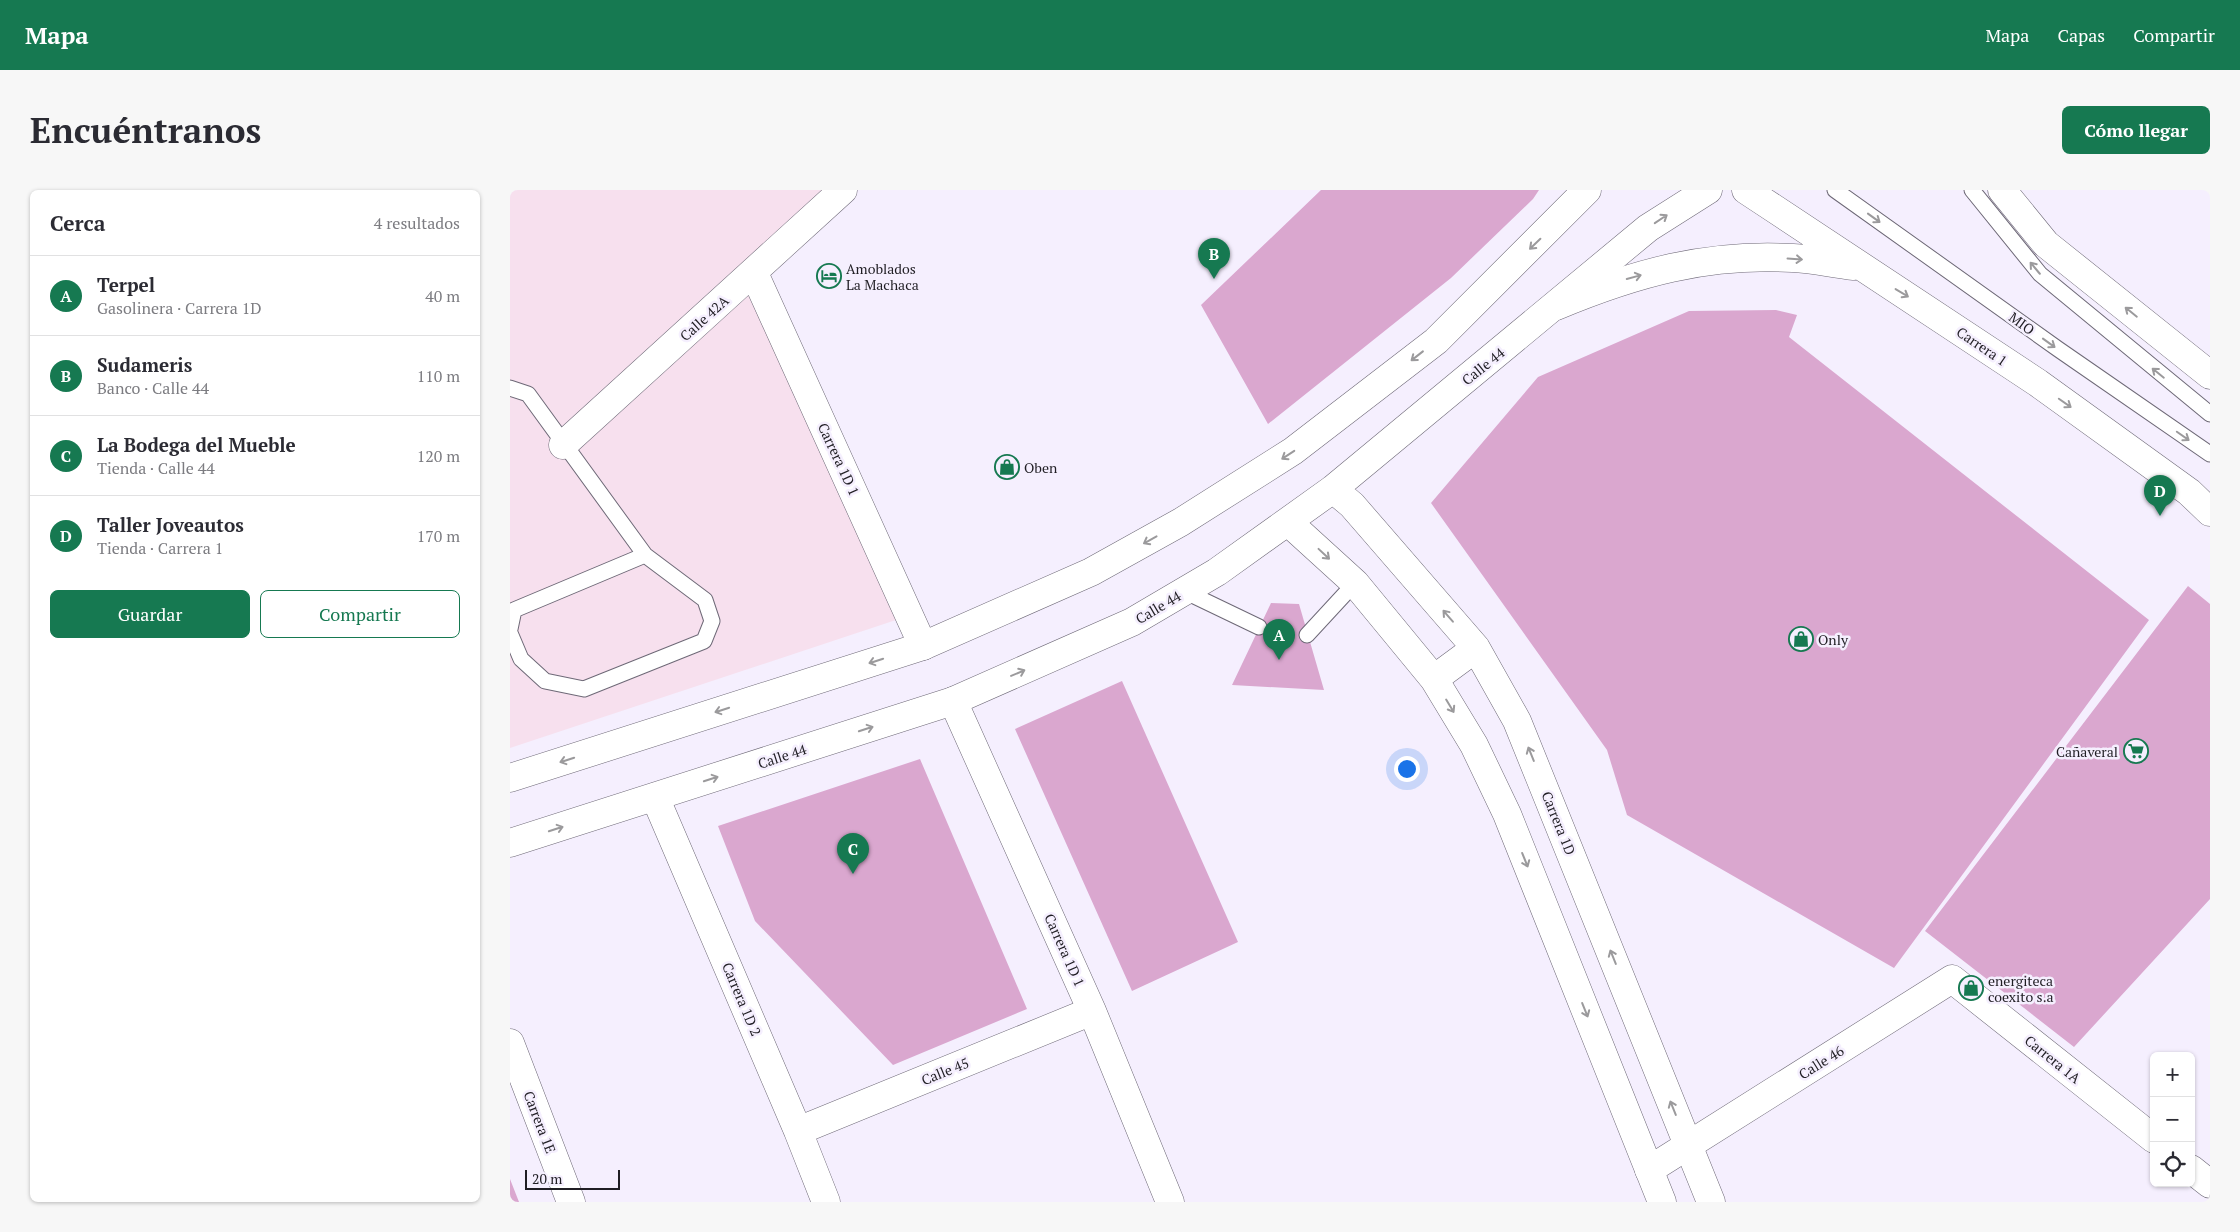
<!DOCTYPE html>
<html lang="es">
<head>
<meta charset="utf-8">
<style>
  :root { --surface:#fff; --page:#f7f7f7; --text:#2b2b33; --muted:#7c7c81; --line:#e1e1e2; --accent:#167951 }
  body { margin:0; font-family:"PT Serif",serif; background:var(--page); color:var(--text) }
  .controls { position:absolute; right:15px; bottom:15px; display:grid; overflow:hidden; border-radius:8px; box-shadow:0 1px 4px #0004 }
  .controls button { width:45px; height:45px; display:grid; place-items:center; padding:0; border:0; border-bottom:1px solid var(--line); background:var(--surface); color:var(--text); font:25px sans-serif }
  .scale { position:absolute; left:15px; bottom:12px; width:95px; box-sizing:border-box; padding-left:5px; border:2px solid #201e24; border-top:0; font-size:14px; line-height:18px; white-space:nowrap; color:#201e24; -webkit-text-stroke:4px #f5effe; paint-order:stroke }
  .you { position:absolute; left:896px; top:578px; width:18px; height:18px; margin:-12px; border:4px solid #fff; border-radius:50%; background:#1a73e8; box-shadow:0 0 0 8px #1a73e833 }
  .badge { display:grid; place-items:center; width:32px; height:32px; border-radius:50%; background:var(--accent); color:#fff; font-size:16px; font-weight:700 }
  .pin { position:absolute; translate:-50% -41px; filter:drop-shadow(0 1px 2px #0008) }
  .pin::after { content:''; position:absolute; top:26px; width:18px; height:15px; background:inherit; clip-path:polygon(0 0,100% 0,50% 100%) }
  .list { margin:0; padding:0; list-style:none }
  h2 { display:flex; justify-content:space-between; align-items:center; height:65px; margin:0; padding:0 20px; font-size:21px }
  h2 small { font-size:16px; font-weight:400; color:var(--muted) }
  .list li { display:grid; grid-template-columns:32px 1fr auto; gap:15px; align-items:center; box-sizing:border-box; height:80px; padding:0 20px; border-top:1px solid var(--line) }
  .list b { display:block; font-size:19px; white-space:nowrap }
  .list p { margin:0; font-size:16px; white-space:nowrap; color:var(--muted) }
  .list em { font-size:16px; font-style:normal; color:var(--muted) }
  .actions { display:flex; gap:10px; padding:15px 20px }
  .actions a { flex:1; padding:11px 0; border:1px solid var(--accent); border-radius:8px; text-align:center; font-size:18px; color:var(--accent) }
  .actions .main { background:var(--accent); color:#fff }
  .icon { flex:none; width:28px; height:28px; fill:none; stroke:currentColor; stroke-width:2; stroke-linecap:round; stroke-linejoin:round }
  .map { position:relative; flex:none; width:1700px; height:1012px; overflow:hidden; border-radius:8px }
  header { display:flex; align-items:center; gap:30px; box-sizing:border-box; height:70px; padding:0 25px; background:var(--accent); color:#fff }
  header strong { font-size:24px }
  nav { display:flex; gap:28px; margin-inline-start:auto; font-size:18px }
  .intro { display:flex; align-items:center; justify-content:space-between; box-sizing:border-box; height:120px; padding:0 30px }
  h1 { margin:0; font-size:35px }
  .button { padding:12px 22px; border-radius:8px; background:var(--accent); color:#fff; font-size:18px; font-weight:700 }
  main { display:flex; gap:30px; padding:0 30px }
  aside { flex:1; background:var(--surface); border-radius:8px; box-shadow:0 1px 4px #0004 }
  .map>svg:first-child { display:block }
  .industrial { fill:#f7e0ee }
  .building { fill:#daa7cf }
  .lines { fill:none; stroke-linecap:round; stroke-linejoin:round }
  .lane-casing { stroke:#6e6977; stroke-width:17 }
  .street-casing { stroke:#6e6977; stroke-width:29 }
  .secondary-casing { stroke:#6e6977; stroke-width:29 }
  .primary-casing { stroke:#6e6977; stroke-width:29 }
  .lane { stroke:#fff; stroke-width:15 }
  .street { stroke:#fff; stroke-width:28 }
  .secondary { stroke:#fff; stroke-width:28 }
  .primary { stroke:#fff; stroke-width:28 }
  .oneway { stroke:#9b9a9c }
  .labels { text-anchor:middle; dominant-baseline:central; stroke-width:5; stroke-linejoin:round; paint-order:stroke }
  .poi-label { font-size:14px; fill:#201e24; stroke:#f5effe; text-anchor:start }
  .street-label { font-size:14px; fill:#201e24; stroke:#f5effe }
</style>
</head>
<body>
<header>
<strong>Mapa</strong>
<nav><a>Mapa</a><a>Capas</a><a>Compartir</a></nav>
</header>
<div class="intro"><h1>Encuéntranos</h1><a class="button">Cómo llegar</a></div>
<main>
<aside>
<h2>Cerca<small>4 resultados</small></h2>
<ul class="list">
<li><span class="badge">A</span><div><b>Terpel</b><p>Gasolinera · Carrera 1D</p></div><em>40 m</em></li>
<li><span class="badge">B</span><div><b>Sudameris</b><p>Banco · Calle 44</p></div><em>110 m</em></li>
<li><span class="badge">C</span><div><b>La Bodega del Mueble</b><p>Tienda · Calle 44</p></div><em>120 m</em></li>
<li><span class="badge">D</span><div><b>Taller Joveautos</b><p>Tienda · Carrera 1</p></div><em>170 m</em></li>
</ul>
<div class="actions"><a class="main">Guardar</a><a>Compartir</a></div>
</aside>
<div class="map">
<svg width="1700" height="1012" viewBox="0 0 1700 1012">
  <rect width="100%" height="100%" fill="#f5effe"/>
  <path class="industrial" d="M0 0H333L244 83 401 425 0 558Z"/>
  <path class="building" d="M811 0H1029L1023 9 941 88 758 234 691 115Z
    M1266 120 1287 125 1279 147 1639 430 1384 778 1117 625 1097 560 921 313 1028 187 1179 121Z
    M1678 396 1700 414V709L1564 857 1415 741Z
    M761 413 789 414 814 500 722 495Z
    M612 491 728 752 622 801 505 539Z
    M410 569 517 819 383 875 245 731 208 636Z
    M0 989 9 1012H0Z"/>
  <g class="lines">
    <defs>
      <path id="lane" d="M1325 0 1548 159 1700 264
        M1462 0 1530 84 1700 224
        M0 198 18 204 135 365 195 410 202 431 194 451 74 499 35 491 11 469 0 443
        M674 401 749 437
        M0 439 4 420 135 365
        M797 445 845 393"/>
      <path id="street" d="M244 83 413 456
        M53 255 333 0
        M443 511 582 821 660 1012
        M145 607 288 941 316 1012
        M0 853 61 1012
        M288 941 582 821
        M1681 979 1700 994
        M1139 980 1442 789 1644 949"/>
      <path id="secondary" d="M823 299 842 315 966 458 1007 531 1201 1012
        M778 332 845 393 924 489 964 555 997 624 1152 1012
        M924 489 966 458
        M0 588 413 456 581 382 671 332 783 261 926 151 1077 0
        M0 653 443 511 622 432 707 382 823 299 1138 38 1198 0"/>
      <path id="primary" d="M1236 0 1528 193 1679 302 1700 322
        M1492 0 1536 54 1700 185
        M1046 116C1125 83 1197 63 1283 68 1304 69 1324 74 1344 76"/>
    </defs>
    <use href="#lane" class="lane-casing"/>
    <use href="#street" class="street-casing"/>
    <use href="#secondary" class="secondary-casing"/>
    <use href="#primary" class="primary-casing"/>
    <use href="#lane" class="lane"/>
    <use href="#street" class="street"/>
    <use href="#secondary" class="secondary"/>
    <use href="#primary" class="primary"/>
  </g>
  <defs><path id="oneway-shaft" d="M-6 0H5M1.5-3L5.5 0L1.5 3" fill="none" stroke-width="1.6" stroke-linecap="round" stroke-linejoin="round" transform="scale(1.25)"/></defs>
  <g class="oneway">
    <use href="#oneway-shaft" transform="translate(1364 28) rotate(36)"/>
    <use href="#oneway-shaft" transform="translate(1151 29) rotate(-34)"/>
    <use href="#oneway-shaft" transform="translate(1025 54) rotate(136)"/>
    <use href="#oneway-shaft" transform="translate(1285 69) rotate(4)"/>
    <use href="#oneway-shaft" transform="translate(1525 78) rotate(-130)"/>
    <use href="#oneway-shaft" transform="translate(1124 87) rotate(-15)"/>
    <use href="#oneway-shaft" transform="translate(1392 103) rotate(31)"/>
    <use href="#oneway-shaft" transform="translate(1621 122) rotate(-141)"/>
    <use href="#oneway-shaft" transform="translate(1539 153) rotate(36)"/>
    <use href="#oneway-shaft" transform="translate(907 166) rotate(142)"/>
    <use href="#oneway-shaft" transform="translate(1648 183) rotate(-141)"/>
    <use href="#oneway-shaft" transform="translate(1555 213) rotate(35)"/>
    <use href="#oneway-shaft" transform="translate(1673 246) rotate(35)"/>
    <use href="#oneway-shaft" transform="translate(778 265) rotate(147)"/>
    <use href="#oneway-shaft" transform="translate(640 350) rotate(151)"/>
    <use href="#oneway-shaft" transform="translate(814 364) rotate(43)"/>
    <use href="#oneway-shaft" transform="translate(938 426) rotate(-131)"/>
    <use href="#oneway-shaft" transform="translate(366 471) rotate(162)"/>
    <use href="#oneway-shaft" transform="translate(508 483) rotate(-23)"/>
    <use href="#oneway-shaft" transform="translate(940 516) rotate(59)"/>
    <use href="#oneway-shaft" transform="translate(212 520) rotate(162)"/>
    <use href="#oneway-shaft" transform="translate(356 539) rotate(-18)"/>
    <use href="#oneway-shaft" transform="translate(1021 564) rotate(-112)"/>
    <use href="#oneway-shaft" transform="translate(57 570) rotate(162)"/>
    <use href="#oneway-shaft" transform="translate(201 589) rotate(-18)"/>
    <use href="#oneway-shaft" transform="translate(46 639) rotate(-18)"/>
    <use href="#oneway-shaft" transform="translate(1015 670) rotate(68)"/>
    <use href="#oneway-shaft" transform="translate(1103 767) rotate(-112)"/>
    <use href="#oneway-shaft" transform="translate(1075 820) rotate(68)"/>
    <use href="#oneway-shaft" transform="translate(1163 918) rotate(-112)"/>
  </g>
  <defs>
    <symbol id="hotel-ring" viewBox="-11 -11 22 22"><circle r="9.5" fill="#f5effe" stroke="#167951" stroke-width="1.5"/><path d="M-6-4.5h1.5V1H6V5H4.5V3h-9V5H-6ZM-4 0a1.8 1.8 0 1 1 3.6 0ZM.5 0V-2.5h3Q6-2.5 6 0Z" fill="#167951"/></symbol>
    <symbol id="shop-ring" viewBox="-11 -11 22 22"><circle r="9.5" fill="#f5effe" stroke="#167951" stroke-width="1.5"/><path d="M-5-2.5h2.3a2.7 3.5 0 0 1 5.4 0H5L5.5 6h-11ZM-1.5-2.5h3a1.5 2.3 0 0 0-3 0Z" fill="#167951"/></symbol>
    <symbol id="supermarket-ring" viewBox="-11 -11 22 22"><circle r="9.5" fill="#f5effe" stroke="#167951" stroke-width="1.5"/><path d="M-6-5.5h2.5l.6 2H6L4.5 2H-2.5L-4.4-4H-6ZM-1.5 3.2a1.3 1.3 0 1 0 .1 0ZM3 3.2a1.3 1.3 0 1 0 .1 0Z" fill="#167951"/></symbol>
  </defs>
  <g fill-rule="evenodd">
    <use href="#hotel-ring" x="305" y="72" width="28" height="28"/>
    <use href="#shop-ring" x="483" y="263" width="28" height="28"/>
    <use href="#shop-ring" x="1277" y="435" width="28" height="28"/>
    <use href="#supermarket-ring" x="1612" y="547" width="28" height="28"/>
    <use href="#shop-ring" x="1447" y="784" width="28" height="28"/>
  </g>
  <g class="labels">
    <g class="poi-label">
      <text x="336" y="78">Amoblados<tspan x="336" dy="16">La Machaca</tspan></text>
      <text x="514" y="277">Oben</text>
      <text x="1308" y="449">Only</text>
      <text x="1608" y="561" text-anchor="end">Cañaveral</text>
      <text x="1478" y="790">energiteca<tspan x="1478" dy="16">coexito s.a</tspan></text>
    </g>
    <g class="street-label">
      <text transform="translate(194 128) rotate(-42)">Calle 42A</text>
      <text transform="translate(1512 133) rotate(36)">MIO</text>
      <text transform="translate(1472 156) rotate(34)">Carrera 1</text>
      <text transform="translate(973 176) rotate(-39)">Calle 44</text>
      <text transform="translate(329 269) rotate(65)">Carrera 1D 1</text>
      <text transform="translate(648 417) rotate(-31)">Calle 44</text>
      <text transform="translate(272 566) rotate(-18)">Calle 44</text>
      <text transform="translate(1049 633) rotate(68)">Carrera 1D</text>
      <text transform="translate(555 760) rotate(66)">Carrera 1D 1</text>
      <text transform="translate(232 809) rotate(67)">Carrera 1D 2</text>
      <text transform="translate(1543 869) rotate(39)">Carrera 1A</text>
      <text transform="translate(1311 872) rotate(-32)">Calle 46</text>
      <text transform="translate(435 881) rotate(-22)">Calle 45</text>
      <text transform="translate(30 932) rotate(69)">Carrera 1E</text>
    </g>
  </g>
</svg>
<div class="controls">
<button>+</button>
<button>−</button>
<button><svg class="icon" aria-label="locate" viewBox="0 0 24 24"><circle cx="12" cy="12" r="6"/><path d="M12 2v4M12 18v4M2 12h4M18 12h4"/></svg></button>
</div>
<div class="scale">20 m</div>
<div class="you"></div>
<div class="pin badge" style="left:769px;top:470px">A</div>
<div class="pin badge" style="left:704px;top:89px">B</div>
<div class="pin badge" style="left:343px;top:684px">C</div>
<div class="pin badge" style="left:1650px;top:326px">D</div>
</div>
</main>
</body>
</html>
